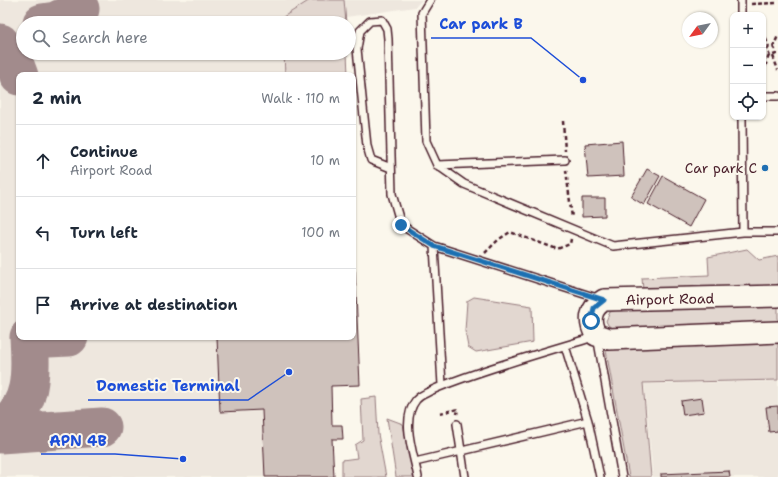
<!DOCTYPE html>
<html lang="en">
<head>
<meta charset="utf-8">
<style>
  :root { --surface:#fff; --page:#f2f2f3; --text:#1f2937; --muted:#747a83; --line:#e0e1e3 }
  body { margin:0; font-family:"Shantell Sans",sans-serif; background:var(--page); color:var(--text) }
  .controls { position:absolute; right:12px; top:12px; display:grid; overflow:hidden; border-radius:8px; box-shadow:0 1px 3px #0004 }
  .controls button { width:36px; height:36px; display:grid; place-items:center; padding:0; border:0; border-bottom:1px solid var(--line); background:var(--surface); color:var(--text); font:20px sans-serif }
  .compass { position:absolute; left:682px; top:12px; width:36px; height:36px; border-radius:50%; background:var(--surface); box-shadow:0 1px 3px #0004; rotate:237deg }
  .stop { position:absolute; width:12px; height:12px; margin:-9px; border:3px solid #1f6fb2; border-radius:50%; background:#fff }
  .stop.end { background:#1f6fb2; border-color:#fff; box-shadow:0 1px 4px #0008 }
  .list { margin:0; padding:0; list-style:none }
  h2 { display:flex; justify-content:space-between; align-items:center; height:52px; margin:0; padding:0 16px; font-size:17px }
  h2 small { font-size:13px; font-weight:400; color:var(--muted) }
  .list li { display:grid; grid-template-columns:26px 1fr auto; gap:12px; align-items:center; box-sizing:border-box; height:72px; padding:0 16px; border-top:1px solid var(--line) }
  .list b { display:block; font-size:15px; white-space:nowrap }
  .list p { margin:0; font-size:13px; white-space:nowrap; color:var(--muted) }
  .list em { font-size:13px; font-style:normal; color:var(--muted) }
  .icon { flex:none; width:22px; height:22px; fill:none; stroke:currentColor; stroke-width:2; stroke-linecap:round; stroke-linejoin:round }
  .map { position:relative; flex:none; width:778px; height:477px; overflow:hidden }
  .search { position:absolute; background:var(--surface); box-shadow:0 1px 3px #0004; left:16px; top:16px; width:340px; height:44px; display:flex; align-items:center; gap:10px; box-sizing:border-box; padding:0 14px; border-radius:22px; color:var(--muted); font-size:15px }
  .panel { position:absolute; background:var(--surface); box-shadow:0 1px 3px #0004; left:16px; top:72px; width:340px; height:268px; border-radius:8px }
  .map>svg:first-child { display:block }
  .built { fill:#eee7de }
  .green { fill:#e2d7d0; stroke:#967b7e }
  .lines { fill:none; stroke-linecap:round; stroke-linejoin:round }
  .taxiway { stroke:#a28b8c; stroke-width:39 }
  .building { fill:#cfc2bc; stroke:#4a1f2b }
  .lane-casing { stroke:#4a1f2b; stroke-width:10 }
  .secondary-casing { stroke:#4a1f2b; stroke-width:24 }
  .path { stroke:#4a1f2b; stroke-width:2.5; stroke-dasharray:4 3; stroke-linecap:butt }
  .lane { stroke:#fbf7ec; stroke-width:7 }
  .secondary { stroke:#fbf7ec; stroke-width:21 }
  .route { stroke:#1f6fb2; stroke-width:5 }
  .poi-dot { fill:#1f6fb2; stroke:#fbf7ec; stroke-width:1.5 }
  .labels { text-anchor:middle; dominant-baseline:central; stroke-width:4; stroke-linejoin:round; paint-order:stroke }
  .poi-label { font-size:14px; fill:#4a1f2b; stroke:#fbf7ec; text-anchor:end }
  .street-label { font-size:14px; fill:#4a1f2b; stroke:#fbf7ec }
  .leader { fill:none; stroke:#1d4ed8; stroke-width:1.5 }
  .callout-dot { fill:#1d4ed8; stroke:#fbf7ec; stroke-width:1.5 }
  .callout-label { font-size:15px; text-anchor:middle; font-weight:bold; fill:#1d4ed8; stroke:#fbf7ec; stroke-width:4; stroke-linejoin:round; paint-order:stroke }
</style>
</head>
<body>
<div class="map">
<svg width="778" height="477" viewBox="0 0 778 477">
  <rect width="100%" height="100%" fill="#fbf7ec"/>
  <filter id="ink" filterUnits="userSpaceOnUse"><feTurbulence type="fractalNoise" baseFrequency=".025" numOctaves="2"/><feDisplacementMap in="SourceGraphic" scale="8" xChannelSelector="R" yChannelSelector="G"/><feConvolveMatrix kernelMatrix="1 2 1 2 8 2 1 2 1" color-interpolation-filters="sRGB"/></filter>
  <g filter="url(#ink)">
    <path class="built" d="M0 0H422L415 7 346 17V23H23V53H347L348 75H19V337H353V235L360 385 331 386 332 425H342L343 439H332L334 477H0Z
      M778 381V477H653L644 384Z"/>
    <path class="green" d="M310 0H344L346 23H283V17Z
      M284 53H347L348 75H285Z
      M747 249 759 260 778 256V286L643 290 642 278 709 275 708 257Z
      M474 297 532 306 533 342 476 352 468 347 465 331 467 301Z
      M778 304V324L613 329 608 325 606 321 610 312 617 310Z
      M778 336V380L643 383 651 477H629L605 345Z
      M376 397 378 434 386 477H342V460L357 458 355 445 363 440 361 399Z
      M387 418 403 424 414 477H396Z"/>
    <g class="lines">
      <path class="taxiway" d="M42 23 56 21 80 9
        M0 43 12 57 19 76
        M48 338 69 337
        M0 427C34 409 31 369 29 337
        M0 434 102 427"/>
    </g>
    <path class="building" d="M622 141 624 176 588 178 585 144Z
      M647 169 660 176 644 205 631 197Z
      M663 176 704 199 689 227 648 204Z
      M582 198H605V216L582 217Z
      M353 271H355L360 385 331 386 332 425H342L343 439H332L334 477H265L262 410 220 412 217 337H353Z
      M702 398 704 412 683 415 681 401Z
      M778 406V431L769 432 766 407Z
      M729 471 730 477H661V474Z"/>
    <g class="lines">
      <defs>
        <path id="lane" d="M430 0 422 13 426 141 437 165 464 184 613 246 743 232
          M741 0V15
          M763 96H778
          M742 117 743 232H778
          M437 165 565 160
          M391 168 371 160 367 146 357 49 360 31 370 21 382 20 387 29 388 39 392 194 401 225 434 246 600 299
          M434 246 442 385
          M565 346 588 421 600 477
          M457 424 465 477
          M415 462 588 421
          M418 477C414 455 400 420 416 400 428 384 569 345 597 336L622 477"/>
        <path id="secondary" d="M778 296 604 300C590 308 588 321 596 335L609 339 778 332"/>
      </defs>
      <use href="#lane" class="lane-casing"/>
      <use href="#secondary" class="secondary-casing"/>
      <path class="path" d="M751 4 778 3
        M763 32 769 47
        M773 47 776 51V54L770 56 767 50 769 47H773L778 36
        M773 56 778 70
        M763 73 769 55
        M563 121 565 151
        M566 170 572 218
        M485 253 498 240 510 232 557 249 570 244 571 239
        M440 413 458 409 457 414"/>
      <use href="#lane" class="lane"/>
      <use href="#secondary" class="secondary"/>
    </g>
  </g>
  <g class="lines" filter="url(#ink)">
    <path class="route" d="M401 225 434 246 604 300 594 308 591 321"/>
  </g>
  <circle class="poi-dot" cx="765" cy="168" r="4"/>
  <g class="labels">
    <g class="poi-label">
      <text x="757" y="168">Car park C</text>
    </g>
    <g class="street-label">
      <text transform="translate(670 299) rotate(-1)">Airport Road</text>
    </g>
  </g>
  <path class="leader" d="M583 80L531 38H431M289 372L248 400H88M183 459L115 454H41"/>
  <g class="callout-dot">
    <circle cx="583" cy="80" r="4"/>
    <circle cx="289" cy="372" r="4"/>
    <circle cx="183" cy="459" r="4"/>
  </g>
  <g class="callout-label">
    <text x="481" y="29">Car park B</text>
    <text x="168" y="391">Domestic Terminal</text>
    <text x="78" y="446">APN 4B</text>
  </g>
</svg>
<div class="controls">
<button>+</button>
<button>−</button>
<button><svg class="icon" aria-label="locate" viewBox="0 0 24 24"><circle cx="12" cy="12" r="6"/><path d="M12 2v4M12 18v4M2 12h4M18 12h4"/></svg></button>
</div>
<svg class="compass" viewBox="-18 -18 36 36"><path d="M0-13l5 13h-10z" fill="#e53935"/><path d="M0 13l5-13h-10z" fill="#747a83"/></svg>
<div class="stop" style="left:591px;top:321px"></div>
<div class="stop end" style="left:401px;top:225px"></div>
<div class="search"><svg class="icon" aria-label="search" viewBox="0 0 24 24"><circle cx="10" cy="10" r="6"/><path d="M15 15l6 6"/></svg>Search here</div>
<section class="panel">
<h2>2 min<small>Walk · 110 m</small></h2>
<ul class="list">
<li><svg class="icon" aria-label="ahead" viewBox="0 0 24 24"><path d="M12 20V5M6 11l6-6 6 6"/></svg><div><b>Continue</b><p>Airport Road</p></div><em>10 m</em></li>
<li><svg class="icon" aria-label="left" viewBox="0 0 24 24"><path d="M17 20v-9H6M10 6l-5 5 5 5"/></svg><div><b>Turn left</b></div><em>100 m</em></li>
<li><svg class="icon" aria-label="arrive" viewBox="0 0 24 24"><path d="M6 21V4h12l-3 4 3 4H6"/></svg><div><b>Arrive at destination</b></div></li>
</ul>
</section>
</div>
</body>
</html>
